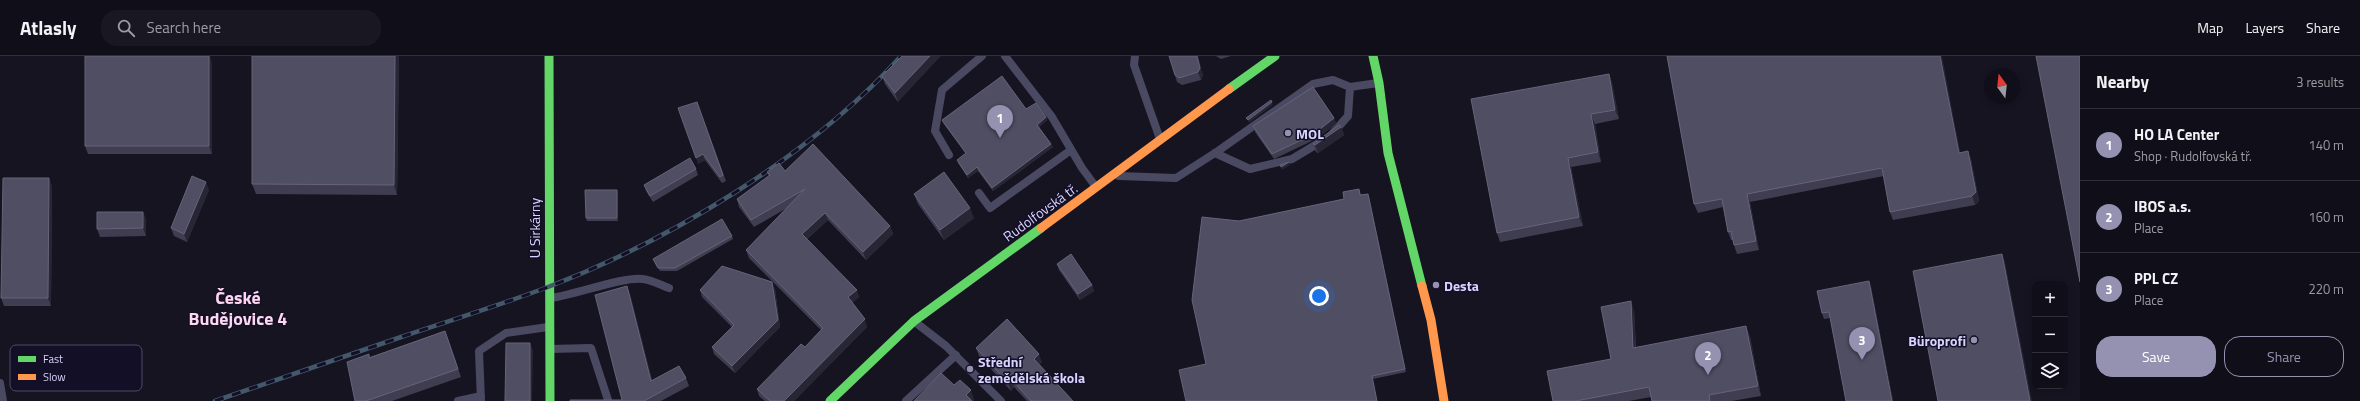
<!DOCTYPE html>
<html lang="en">
<head>
<meta charset="utf-8">
<style>
  :root { --surface:#100f19; --page:#191822; --text:#f1f3f6; --muted:#9c9ca2; --line:#302f38; --accent:#9591b1 }
  body { margin:0; font-family:"Titillium Web",sans-serif; background:var(--page); color:var(--text) }
  .controls { position:absolute; right:12px; bottom:12px; display:grid; overflow:hidden; border-radius:8px; box-shadow:0 2px 6px #0003 }
  .controls button { width:36px; height:36px; display:grid; place-items:center; padding:0; border:0; border-bottom:1px solid var(--line); background:var(--surface); color:var(--text); font:20px sans-serif }
  .compass { position:absolute; left:1984px; top:12px; width:36px; height:36px; border-radius:50%; background:var(--surface); box-shadow:0 2px 6px #0003; rotate:345deg }
  .you { position:absolute; left:1319px; top:240px; width:14px; height:14px; margin:-10px; border:3px solid #fff; border-radius:50%; background:#1a73e8; box-shadow:0 0 0 6px #1a73e833 }
  .badge { display:grid; place-items:center; width:26px; height:26px; border-radius:50%; background:var(--accent); color:#fff; font-size:13px; font-weight:700 }
  .pin { position:absolute; translate:-50% -33px; filter:drop-shadow(0 1px 2px #0008) }
  .pin::after { content:''; position:absolute; top:21px; width:14px; height:12px; background:inherit; clip-path:polygon(0 0,100% 0,50% 100%) }
  .list { margin:0; padding:0; list-style:none }
  h2 { display:flex; justify-content:space-between; align-items:center; height:52px; margin:0; padding:0 16px; font-size:17px }
  h2 small { font-size:13px; font-weight:400; color:var(--muted) }
  .list li { display:grid; grid-template-columns:26px 1fr auto; gap:12px; align-items:center; box-sizing:border-box; height:72px; padding:0 16px; border-top:1px solid var(--line) }
  .list b { display:block; font-size:15px; white-space:nowrap }
  .list p { margin:0; font-size:13px; white-space:nowrap; color:var(--muted) }
  .list em { font-size:13px; font-style:normal; color:var(--muted) }
  .actions { display:flex; gap:8px; padding:12px 16px }
  .actions a { flex:1; padding:9px 0; border:1px solid var(--accent); border-radius:16px; text-align:center; font-size:14px; color:var(--accent) }
  .actions .main { background:var(--accent); color:#fff }
  .icon { flex:none; width:22px; height:22px; fill:none; stroke:currentColor; stroke-width:2; stroke-linecap:round; stroke-linejoin:round }
  .map { position:relative; flex:none; width:2080px; height:345px; overflow:hidden }
  header { display:flex; align-items:center; gap:24px; box-sizing:border-box; height:56px; padding:0 20px; background:var(--surface); border-bottom:1px solid var(--line) }
  header strong { font-size:19px }
  nav { display:flex; gap:22px; margin-inline-start:auto; font-size:14px }
  .search { width:280px; height:36px; background:var(--page); display:flex; align-items:center; gap:10px; box-sizing:border-box; padding:0 14px; border-radius:16px; color:var(--muted); font-size:15px }
  main { display:flex }
  aside { flex:1; background:var(--surface) }
  .map>svg:first-child { display:block }
  .lines { fill:none; stroke-linecap:round; stroke-linejoin:round }
  .lane { stroke:#4a4962; stroke-width:8 }
  .fast { stroke:#63d668; stroke-width:9 }
  .slow { stroke:#ff974d; stroke-width:9 }
  .rail-casing { stroke:#43596b; stroke-width:4.5 }
  .rail { stroke:#130f26; stroke-width:3; stroke-dasharray:9; stroke-linecap:butt }
  .wall { fill:#403d50 }
  .shaded-wall { fill:#282635 }
  .building { fill:#504e63; stroke:#66637b }
  .poi-dot { fill:#9591b1; stroke:#130f26; stroke-width:1.5 }
  .labels { text-anchor:middle; dominant-baseline:central; stroke-width:3; stroke-linejoin:round; paint-order:stroke }
  .poi-label { font-size:14px; font-weight:bold; fill:#d9d4ff; stroke:#130f26; text-anchor:start }
  .street-label { font-size:14px; fill:#d9d4ff; stroke:#130f26 }
  .district-label { font-size:18px; font-weight:bold; fill:#ffd6f0; stroke:#130f26 }
  .key { fill:#130f26; stroke:#4e4a67; stroke-width:1 }
  .key-label { font-size:11px; fill:#d9d4ff }
</style>
</head>
<body>
<header>
<strong>Atlasly</strong>
<div class="search"><svg class="icon" aria-label="search" viewBox="0 0 24 24"><circle cx="10" cy="10" r="6"/><path d="M15 15l6 6"/></svg>Search here</div>
<nav><a>Map</a><a>Layers</a><a>Share</a></nav>
</header>
<main>
<div class="map">
<svg width="2080" height="345" viewBox="0 0 2080 345">
  <rect width="100%" height="100%" fill="#161421"/>
  <g class="lines">
    <path class="lane" d="M1005 0 1052 61 1082 112 1096 131
      M1135 0 1134 9 1160 83
      M1333 77 1348 60 1350 31
      M1215 97 1250 113 1292 103 1322 85
      M949 99 935 75 942 34 982 0
      M1119 120 1176 122 1218 95 1313 28 1333 24 1350 31 1378 27
      M979 137 990 152 1071 94
      M551 242C575 239 624 220 643 223 651 224 661 229 669 232
      M915 266 946 290 1001 345
      M550 293 591 292 608 344
      M0 327 3 345
      M458 345 481 340
      M481 345 479 295 506 277 548 271
      M906 345 956 299"/>
    <path class="fast" d="M549 0 550 345
      M1373 0 1379 27 1388 97 1422 230
      M1229 33 1275 0
      M830 345 914 265 1041 172"/>
    <path class="slow" d="M1041 172 1229 33
      M1422 230 1431 264 1444 345"/>
    <defs>
      <path id="rail" d="M215 345C278 323 341 302 404 280 452 264 500 249 548 231 671 184 812 99 901 0"/>
    </defs>
    <use href="#rail" class="rail-casing"/>
    <use href="#rail" class="rail"/>
  </g>
  <path class="wall" d="M399 0 397 139 256 138 252 128Z
    M902 0 898 46 885 28 882 20Z
    M1169 0 1203 19 1201 24 1182 29 1177 26Z
    M1216 0H1231L1221 3Z
    M1667 0 1960 97 1971 103 1979 145 1975 149 1893 164 1890 156 1884 120 1750 146 1759 194 1737 198 1734 189 1733 184H1731L1728 176 1723 151 1698 157 1694 148Z
    M212 7V98H88L85 90Z
    M1609 18 1612 27 1619 63 1595 68 1601 106 1571 111 1583 170 1500 186 1497 177Z
    M697 46 726 125 722 127 705 104 698 108Z
    M1026 53 1046 61 1047 64 1039 71 1053 91 993 135 978 115 968 122 958 107 957 104 966 98 943 67 942 64Z
    M1334 62 1336 68 1316 83 1274 103 1255 76 1253 70Z
    M1341 71 1344 79 1318 97 1316 96 1313 88Z
    M696 113 698 119 653 146 646 135 644 129Z
    M785 115 890 170 893 178 866 204 828 164 807 183 859 241 852 247 867 271 794 345H765L759 340 757 333 805 291 821 274 749 202 746 194 787 152 754 171 739 151 737 143 769 121 767 116Z
    M52 130 51 250H4L1 242Z
    M1359 133 1361 139 1369 141 1406 316 1373 323 1206 308 1239 165 1344 143Z
    M209 134 187 186 174 180 171 172Z
    M617 134 618 137V165H587L586 162Z
    M914 138 974 162 944 184 918 148Z
    M143 156 146 164V180L100 181 97 173Z
    M732 180 733 183 677 215H660L653 203Z
    M1057 208 1092 229 1094 235 1080 244 1059 214Z
    M1871 231 1893 345H1846L1830 262 1824 263 1822 257Z
    M775 233 780 271 735 317 714 298 712 291 732 271 702 241 700 234Z
    M630 238 652 324 686 322 689 330 661 345H570L622 344Z
    M1634 254 1636 291 1750 280 1761 340 1732 345H1652L1651 341 1629 345H1553L1611 303Z
    M445 275 461 321 392 345H355L369 298 370 301Z
    M976 292 1042 306 1039 308 1073 345H1027L1014 331 1011 335 979 300Z"/>
  <path class="shaded-wall" d="M209 0H210L212 7V98L209 90Z
    M395 0H399L397 139 394 129Z
    M930 0H941L898 46 895 37Z
    M1197 0H1198L1203 19 1201 24 1198 16Z
    M1940 0H1942L1962 106 1959 97Z
    M1609 18 1612 27 1619 63 1615 54Z
    M1272 46 1273 49 1249 67 1248 64Z
    M1591 58 1595 68 1601 106 1598 96Z
    M1046 61 1047 64 1038 72 1037 69Z
    M1334 62 1336 68 1316 83 1314 78Z
    M1341 71 1344 79 1318 97 1315 89Z
    M1051 88 1053 91 993 135 992 132Z
    M1968 95 1971 103 1979 145 1975 149 1972 140Z
    M703 98 705 104 698 108 696 102Z
    M1568 102 1571 111 1583 170 1579 161Z
    M1289 106 1290 109 1282 114 1281 111Z
    M977 111 978 115 968 122 967 119Z
    M49 122 52 130 51 250 48 242Z
    M206 126 209 134 187 186 184 178Z
    M617 134 618 137V165L617 162Z
    M1368 138 1369 141 1406 316 1405 313Z
    M1747 138 1750 146 1759 194 1756 185Z
    M970 152 974 162 944 184 940 174Z
    M143 156 146 164V180L143 172Z
    M825 157 828 164 804 185 802 178Z
    M890 170 893 178 866 204 863 196Z
    M2002 198 2005 206 2032 345H2030Z
    M1869 225 1871 231 1893 345H1892Z
    M772 226 775 233 780 271 735 317 732 310Z
    M1092 229 1094 235 1080 244 1078 238Z
    M627 230 630 238 654 333 651 325Z
    M857 234 859 241 851 248 848 241Z
    M1631 245 1634 254 1636 301 1633 292Z
    M865 263 867 271 794 345H784Z
    M1746 270 1750 280 1761 340 1758 330Z
    M530 287 533 294 532 345H530Z
    M1039 298 1042 306 1037 311 1034 303Z
    M1011 323 1014 331 1011 335 1008 327Z
    M971 334 974 344V345H968L966 339Z"/>
  <path class="building" d="M85 0H209V90H85Z
    M252 0H395L394 129 252 128Z
    M902 0H930L895 37 882 20Z
    M1169 0H1197L1200 12 1198 16 1179 22 1175 19Z
    M1667 0H1940L1959 97 1968 95 1976 136 1972 140 1890 156 1882 112 1747 138 1756 185 1734 189 1731 175 1728 176 1722 143 1694 148Z
    M2036 0H2080V226Z
    M1609 18 1615 54 1591 58 1598 96 1568 102 1579 161 1497 177 1471 43Z
    M1002 20 1026 53 1036 47 1046 61 1037 69 1051 88 992 132 977 111 967 119 957 104 966 97 942 64Z
    M1313 31 1334 62 1314 78 1272 98 1253 70Z
    M1271 44 1272 46 1248 64 1246 62Z
    M697 46 723 119 720 121 703 98 696 102 678 52Z
    M1339 69 1341 71 1315 89 1313 88Z
    M813 88 890 170 863 196 825 157 802 178 857 234 848 241 865 263 784 345H770L757 333 801 288 805 291 823 272 746 194 805 133 751 164 737 143 770 119 767 116 779 107 785 115Z
    M690 102 696 113 650 140 644 129Z
    M1289 106 1281 111 1280 109Z
    M944 116 970 152 940 174 914 138Z
    M192 120 206 126 184 178 171 172Z
    M3 122H49L48 242H1Z
    M1359 133 1360 139 1368 138 1405 313 1372 320 1377 345H1186L1179 314 1206 308 1192 244 1202 161 1239 165 1344 143 1343 136Z
    M585 134H617V162H586Z
    M97 156H143V172L97 173Z
    M722 163 732 180 675 212H658L653 203Z
    M1071 198 1092 229 1078 238 1057 208Z
    M2002 198 2030 345H1938L1913 215Z
    M722 210 772 226 778 264 732 310 712 291 734 269 700 234Z
    M1869 225 1892 345H1846L1829 256 1822 257 1817 235Z
    M627 230 651 325 679 310 686 322 644 345H570V344H622L595 239Z
    M1631 245 1633 292 1746 270 1758 330 1709 339 1710 345H1652L1649 331 1576 345H1553L1547 315 1611 303 1601 251Z
    M1007 263 1039 298 1034 303 1073 345H1031L1011 323 1008 327 976 292Z
    M445 275 458 313 366 345H355L347 306 369 298V302Z
    M506 287H530V345H505Z
    M941 317 954 329 960 324 971 334 966 339 972 345H914Z"/>
  <g class="poi-dot">
    <circle cx="1288" cy="77" r="4"/>
    <circle cx="1436" cy="229" r="4"/>
    <circle cx="1974" cy="284" r="4"/>
    <circle cx="970" cy="313" r="4"/>
  </g>
  <g class="labels">
    <g class="poi-label">
      <text x="1296" y="77">MOL</text>
      <text x="1444" y="229">Desta</text>
      <text x="1966" y="284" text-anchor="end">Büroprofi</text>
      <text x="978" y="305">Střední<tspan x="978" dy="16">zemědělská škola</tspan></text>
    </g>
    <g class="street-label">
      <text transform="translate(1040 156) rotate(-36)">Rudolfovská tř.</text>
      <text transform="translate(534 172) rotate(-90)">U Sirkárny</text>
    </g>
    <g class="district-label">
      <text x="238" y="241">České<tspan x="238" dy="21">Budějovice 4</tspan></text>
    </g>
  </g>
  <rect x="10" y="289" width="132" height="46" rx="6" class="key"/>
  <rect x="18" y="300" width="18" height="6" fill="#63d668"/>
  <rect x="18" y="318" width="18" height="6" fill="#ff974d"/>
  <g class="key-label">
    <text x="43" y="307">Fast</text>
    <text x="43" y="325">Slow</text>
  </g>
</svg>
<div class="controls">
<button>+</button>
<button>−</button>
<button><svg class="icon" aria-label="layers" viewBox="0 0 24 24"><path d="M12 4l9 5-9 5-9-5zM3 14l9 5 9-5"/></svg></button>
</div>
<svg class="compass" viewBox="-18 -18 36 36"><path d="M0-13l5 13h-10z" fill="#e53935"/><path d="M0 13l5-13h-10z" fill="#9c9ca2"/></svg>
<div class="you"></div>
<div class="pin badge" style="left:1000px;top:82px">1</div>
<div class="pin badge" style="left:1708px;top:319px">2</div>
<div class="pin badge" style="left:1862px;top:304px">3</div>
</div>
<aside>
<h2>Nearby<small>3 results</small></h2>
<ul class="list">
<li><span class="badge">1</span><div><b>HO LA Center</b><p>Shop · Rudolfovská tř.</p></div><em>140 m</em></li>
<li><span class="badge">2</span><div><b>IBOS a.s.</b><p>Place</p></div><em>160 m</em></li>
<li><span class="badge">3</span><div><b>PPL CZ</b><p>Place</p></div><em>220 m</em></li>
</ul>
<div class="actions"><a class="main">Save</a><a>Share</a></div>
</aside>
</main>
</body>
</html>
